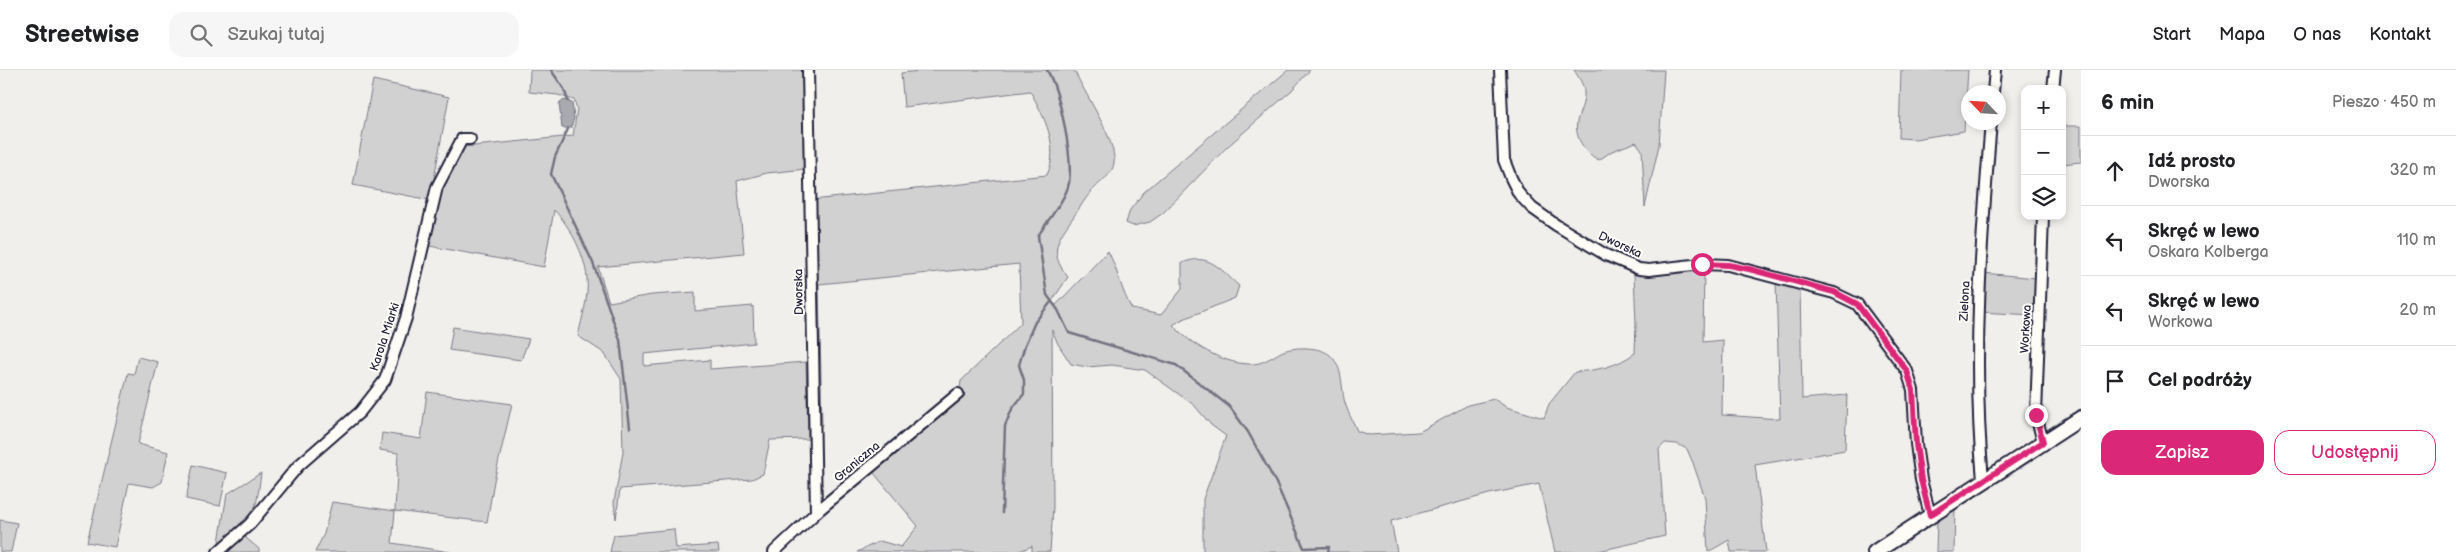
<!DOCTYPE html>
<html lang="pl">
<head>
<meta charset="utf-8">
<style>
  :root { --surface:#fff; --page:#f6f6f6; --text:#202124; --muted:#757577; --line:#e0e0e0; --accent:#db2777 }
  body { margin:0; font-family:"Balsamiq Sans",sans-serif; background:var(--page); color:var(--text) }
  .controls { position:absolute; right:15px; top:15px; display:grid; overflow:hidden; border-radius:10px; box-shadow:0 2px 8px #0003 }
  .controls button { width:45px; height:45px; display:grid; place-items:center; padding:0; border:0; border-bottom:1px solid var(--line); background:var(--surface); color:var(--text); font:25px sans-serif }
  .compass { position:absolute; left:1961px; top:15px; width:45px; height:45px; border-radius:50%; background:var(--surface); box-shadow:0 2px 8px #0003; rotate:295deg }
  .stop { position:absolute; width:15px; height:15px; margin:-11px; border:4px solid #db2777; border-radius:50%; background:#fff }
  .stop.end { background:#db2777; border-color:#fff; box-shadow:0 1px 5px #0008 }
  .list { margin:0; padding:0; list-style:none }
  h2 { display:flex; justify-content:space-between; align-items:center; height:65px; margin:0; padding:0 20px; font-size:21px }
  h2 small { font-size:16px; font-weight:400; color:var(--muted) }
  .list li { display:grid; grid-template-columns:32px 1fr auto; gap:15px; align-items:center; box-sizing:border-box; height:70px; padding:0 20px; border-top:1px solid var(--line) }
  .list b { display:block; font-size:19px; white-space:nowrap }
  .list p { margin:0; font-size:16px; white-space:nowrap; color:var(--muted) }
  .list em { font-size:16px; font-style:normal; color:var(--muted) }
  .actions { display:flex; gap:10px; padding:15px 20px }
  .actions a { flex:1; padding:11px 0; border:1px solid var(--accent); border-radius:15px; text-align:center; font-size:18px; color:var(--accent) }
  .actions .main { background:var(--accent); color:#fff }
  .icon { flex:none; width:28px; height:28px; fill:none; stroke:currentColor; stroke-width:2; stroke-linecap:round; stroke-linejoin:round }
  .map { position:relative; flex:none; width:2081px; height:482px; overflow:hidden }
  header { display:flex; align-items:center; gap:30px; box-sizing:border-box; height:70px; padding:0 25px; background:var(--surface); border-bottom:1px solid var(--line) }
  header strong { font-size:24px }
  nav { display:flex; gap:28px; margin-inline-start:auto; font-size:18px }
  .search { width:350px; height:45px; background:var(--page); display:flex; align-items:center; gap:12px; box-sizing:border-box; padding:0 18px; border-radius:15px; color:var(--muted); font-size:19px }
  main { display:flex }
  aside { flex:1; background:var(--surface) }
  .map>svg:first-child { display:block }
  .green { fill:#d2d1d1; stroke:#7a7a86 }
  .water { fill:#a9a9b0; stroke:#737381 }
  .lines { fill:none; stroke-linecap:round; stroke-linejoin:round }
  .stream { stroke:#737381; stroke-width:2.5 }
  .minor-casing { stroke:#22223b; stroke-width:14 }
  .secondary-casing { stroke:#22223b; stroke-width:18 }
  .minor { stroke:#fdfcf7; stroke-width:10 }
  .secondary { stroke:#fdfcf7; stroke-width:14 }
  .route { stroke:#db2777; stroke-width:6 }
  .labels { text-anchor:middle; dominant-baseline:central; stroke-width:4; stroke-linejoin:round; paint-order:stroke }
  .street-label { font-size:12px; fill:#22223b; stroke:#fdfcf7 }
</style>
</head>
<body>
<header>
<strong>Streetwise</strong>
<div class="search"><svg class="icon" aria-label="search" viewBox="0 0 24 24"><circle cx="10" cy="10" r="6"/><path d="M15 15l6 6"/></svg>Szukaj tutaj</div>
<nav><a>Start</a><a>Mapa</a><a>O nas</a><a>Kontakt</a></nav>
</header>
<main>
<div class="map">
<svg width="2081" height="482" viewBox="0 0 2081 482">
  <rect width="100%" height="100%" fill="#f0efec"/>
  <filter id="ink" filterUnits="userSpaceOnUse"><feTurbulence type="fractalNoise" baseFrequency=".02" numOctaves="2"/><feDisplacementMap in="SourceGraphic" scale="10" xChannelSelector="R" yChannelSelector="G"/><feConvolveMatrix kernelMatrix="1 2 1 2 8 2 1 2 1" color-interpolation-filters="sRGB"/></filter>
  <g filter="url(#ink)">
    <path class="green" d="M530 0H804L806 99 767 103 737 111 744 183 598 197 609 232 652 225 695 222V241L753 236 754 273 644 284V296L710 290V299L806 292 808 369 770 370 763 404 752 409 620 419 616 449 614 432 623 382 621 309 604 283 578 266C582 248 589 226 587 208 585 185 570 156 554 140L544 197 424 175 439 114 464 77 573 66 577 39 574 30 558 25 529 22Z
      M929 0H1074C1085 24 1112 64 1114 87 1116 104 1101 110 1092 121 1085 128 1080 138 1074 146 1058 169 1047 181 1068 207L1052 231 1056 235 1108 181C1118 200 1121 221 1132 239L1161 245 1182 219V193C1209 182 1220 199 1239 216L1235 228 1181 250 1173 255C1190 274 1223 294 1250 294 1261 295 1272 287 1281 282 1293 276 1321 276 1331 286 1345 300 1340 320 1346 336 1349 345 1354 353 1357 361L1369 365 1419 362 1468 335 1494 329 1506 337 1544 348 1549 334 1575 302C1598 300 1616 297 1635 283L1636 253 1634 204 1651 205 1704 197 1703 272 1723 270 1722 345 1780 349 1776 211 1800 217 1802 329 1847 325 1845 380 1755 395 1766 482H1731L1729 470 1708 482 1705 428 1693 393 1687 379 1677 374 1665 373 1659 379 1665 466 1594 482H1555L1539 414 1489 424 1391 451 1397 482H1203V429L1226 366 1211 355 1194 335 1145 300 1112 295 1087 297 1071 294 1058 274 1052 260 1053 437 1050 482H1032V476L1017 482H857L880 471 901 477 918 456 873 402 958 331 961 311 1021 253 1019 194 819 214 822 355H816L812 130 1047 105C1060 77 1044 46 1030 21L904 37 901 3Z
      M1288 0H1310L1292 20 1227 77 1163 143 1150 152 1133 156 1126 153 1130 140 1144 122Z
      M1574 0H1664L1659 75 1645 137 1642 80 1636 72 1612 81 1599 90C1586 84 1574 68 1577 52 1579 42 1585 33 1584 22 1584 15 1578 6 1574 0Z
      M1901 0H1968L1964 61 1915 69 1899 68Z
      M373 10 449 27 430 130 353 115Z
      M2062 56H2081V92L2062 94Z
      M1983 203 2036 208 2033 245 1980 242Z
      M453 257 529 269 521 290 449 280Z
      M138 287 158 292 138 374 168 382 162 412 153 417 129 413 115 477 87 472 128 303 134 304Z
      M427 322 512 334 494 411 487 452 395 441 392 473 450 482H315L324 464 332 432 395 441 398 383 380 380 382 363 421 369Z
      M193 395 227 403 220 436 186 429Z
      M261 403C255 450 254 448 218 478L227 424Z
      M1955 437 1954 482H1936L1937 449Z
      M0 450 17 453 11 482H0Z
      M674 459 676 478 718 475 719 482H610L614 465Z
      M246 462V468L259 479V482H222Z"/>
    <path class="water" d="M564 30 572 33 574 48 571 58H562L559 34Z"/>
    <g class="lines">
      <path class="stream" d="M551 0 564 19 568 31
        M1047 0C1060 22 1073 87 1069 113 1066 129 1047 151 1038 166L1047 225 1058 240 1069 263 1176 295 1230 337 1248 362 1276 413 1304 478 1329 477 1328 482
        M568 59 555 87 551 104 593 193 620 270 630 358
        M1002 443 1005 356 1012 339 1024 324V310L1019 295 1025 275 1035 252 1051 232"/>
      <defs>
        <path id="minor" d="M808 0 816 442
          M1500 0 1504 90 1511 108 1519 124 1532 138 1556 155 1606 185 1639 199 1649 200 1702 194 1728 195 1834 223 1857 234 1907 301 1913 320 1916 374 1921 410 1930 445
          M2053 19 2055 0
          M1993 22 1995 0
          M2043 372 2036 345 2043 146
          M1983 410C1972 290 1981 172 1991 52
          M218 482 250 454 298 396 360 342 385 310 406 248 437 117 462 69H470
          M774 482 820 439 958 324"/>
        <path id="secondary" d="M1875 482 2081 348"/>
      </defs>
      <use href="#minor" class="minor-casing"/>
      <use href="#secondary" class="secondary-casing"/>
      <use href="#minor" class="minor"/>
      <use href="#secondary" class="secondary"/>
    </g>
  </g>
  <g class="lines" filter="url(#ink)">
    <path class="route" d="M1702 194 1728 195 1749 199 1834 222 1857 234 1907 301 1913 320 1916 374 1921 410 1930 445 2043 372 2036 345"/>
  </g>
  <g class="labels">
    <g class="street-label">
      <text transform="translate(1620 175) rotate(25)">Dworska</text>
      <text transform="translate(799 222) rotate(-91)">Dworska</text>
      <text transform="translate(1965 231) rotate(-87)">Zielona</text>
      <text transform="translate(2026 259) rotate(-87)">Workowa</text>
      <text transform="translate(385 267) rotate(-72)">Karola Miarki</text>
      <text transform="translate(857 392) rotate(-40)">Graniczna</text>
    </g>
  </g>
</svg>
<div class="controls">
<button>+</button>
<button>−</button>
<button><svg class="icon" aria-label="layers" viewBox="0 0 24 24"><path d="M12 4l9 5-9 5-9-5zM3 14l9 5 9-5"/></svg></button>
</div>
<svg class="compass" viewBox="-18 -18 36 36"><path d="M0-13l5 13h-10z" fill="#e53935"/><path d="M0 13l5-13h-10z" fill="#757577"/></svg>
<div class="stop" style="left:1702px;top:194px"></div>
<div class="stop end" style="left:2036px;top:345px"></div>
</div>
<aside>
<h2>6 min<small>Pieszo · 450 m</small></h2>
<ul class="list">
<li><svg class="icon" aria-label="ahead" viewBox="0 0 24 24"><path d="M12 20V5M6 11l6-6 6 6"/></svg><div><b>Idź prosto</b><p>Dworska</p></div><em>320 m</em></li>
<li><svg class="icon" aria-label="left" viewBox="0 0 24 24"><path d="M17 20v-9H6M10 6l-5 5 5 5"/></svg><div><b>Skręć w lewo</b><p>Oskara Kolberga</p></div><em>110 m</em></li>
<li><svg class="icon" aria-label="left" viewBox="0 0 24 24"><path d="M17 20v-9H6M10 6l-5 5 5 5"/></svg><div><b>Skręć w lewo</b><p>Workowa</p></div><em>20 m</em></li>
<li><svg class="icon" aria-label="arrive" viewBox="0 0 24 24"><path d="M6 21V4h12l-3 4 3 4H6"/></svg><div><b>Cel podróży</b></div></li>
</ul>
<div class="actions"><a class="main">Zapisz</a><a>Udostępnij</a></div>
</aside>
</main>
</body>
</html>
